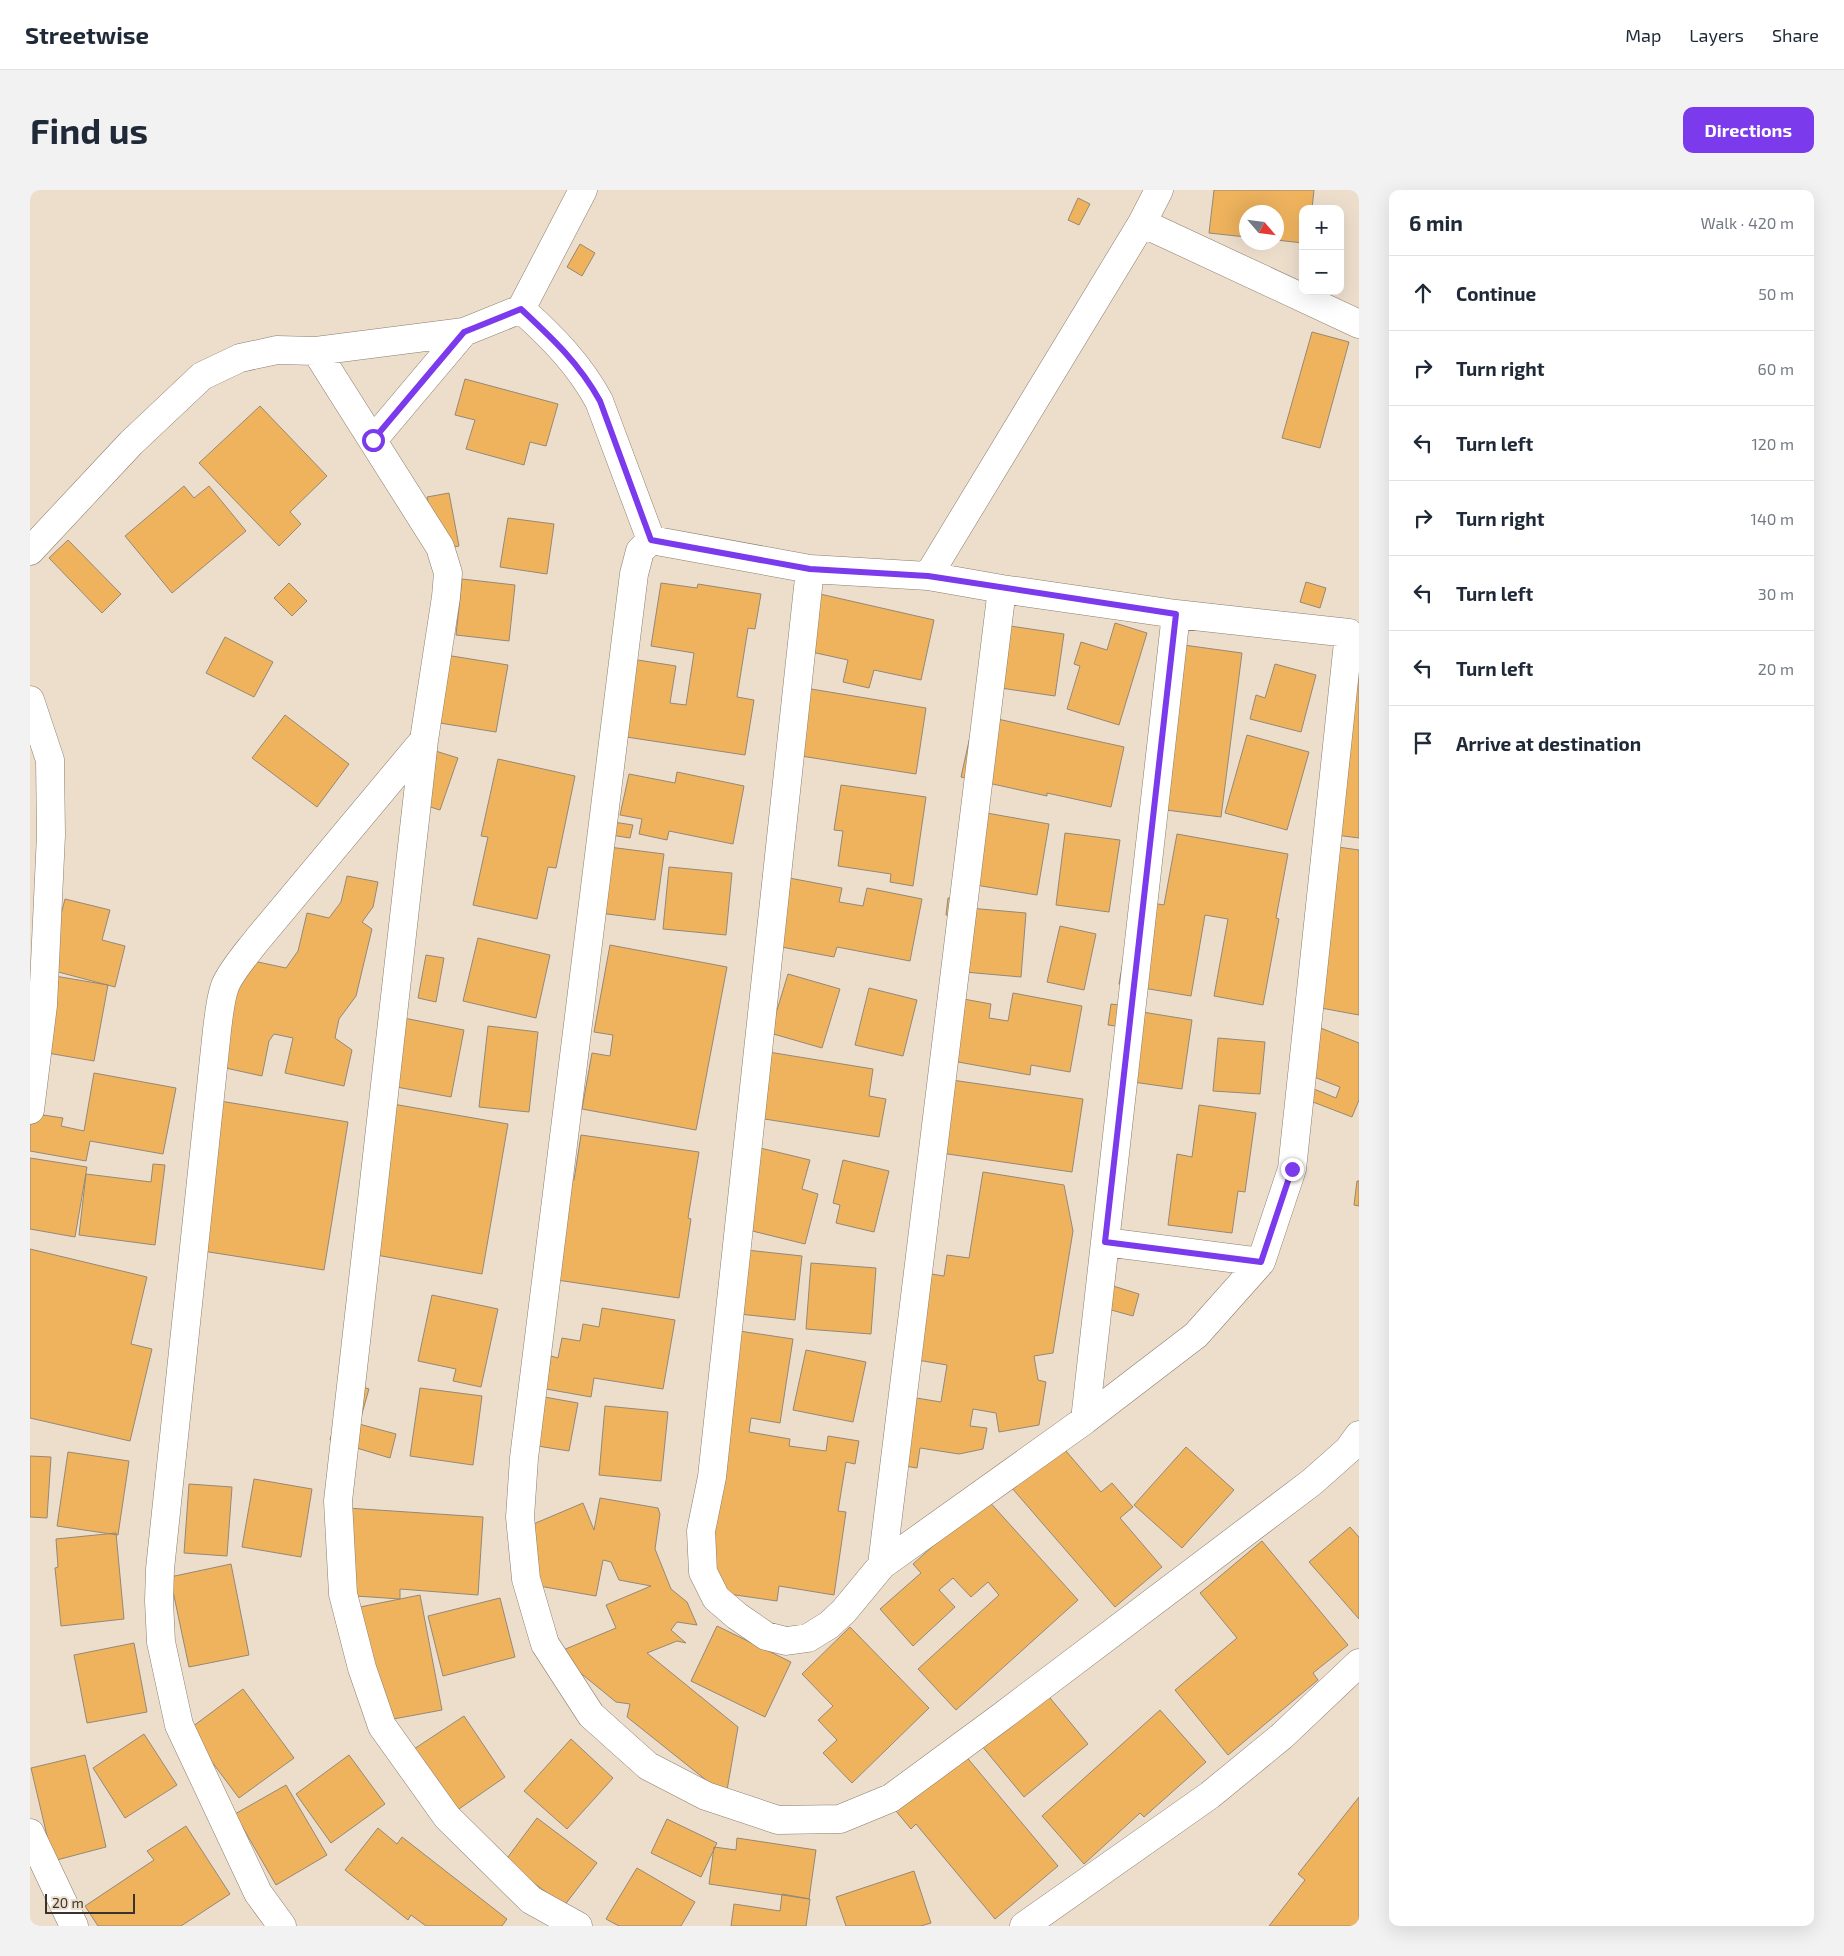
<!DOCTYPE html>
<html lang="en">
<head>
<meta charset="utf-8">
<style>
  :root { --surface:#fff; --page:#f2f2f3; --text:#1f2937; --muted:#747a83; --line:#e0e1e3; --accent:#7c3aed }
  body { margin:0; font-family:"Exo 2",sans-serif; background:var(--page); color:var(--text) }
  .controls { position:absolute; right:15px; top:15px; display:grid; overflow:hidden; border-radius:10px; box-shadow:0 5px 20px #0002 }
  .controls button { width:45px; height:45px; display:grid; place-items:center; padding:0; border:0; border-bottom:1px solid var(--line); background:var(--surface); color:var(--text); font:25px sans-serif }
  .compass { position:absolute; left:1209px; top:15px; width:45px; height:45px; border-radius:50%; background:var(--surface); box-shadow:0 5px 20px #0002; rotate:118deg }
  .scale { position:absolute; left:15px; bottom:12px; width:90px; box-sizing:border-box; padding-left:5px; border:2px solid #39332c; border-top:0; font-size:14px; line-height:18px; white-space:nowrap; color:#39332c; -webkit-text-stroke:4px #eddecc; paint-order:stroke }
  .stop { position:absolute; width:15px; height:15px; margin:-11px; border:4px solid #7c3aed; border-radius:50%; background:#fff }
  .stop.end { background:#7c3aed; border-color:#fff; box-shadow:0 1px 5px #0008 }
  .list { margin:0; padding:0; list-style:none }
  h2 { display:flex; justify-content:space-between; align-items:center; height:65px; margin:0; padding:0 20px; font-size:21px }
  h2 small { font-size:16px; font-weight:400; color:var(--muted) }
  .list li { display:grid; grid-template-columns:32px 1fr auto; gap:15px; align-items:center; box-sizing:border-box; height:75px; padding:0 20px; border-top:1px solid var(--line) }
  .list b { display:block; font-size:19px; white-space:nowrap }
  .list em { font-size:16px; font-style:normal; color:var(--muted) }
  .icon { flex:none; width:28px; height:28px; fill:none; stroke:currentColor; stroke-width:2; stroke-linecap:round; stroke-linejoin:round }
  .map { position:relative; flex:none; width:1329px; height:1736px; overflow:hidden; border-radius:10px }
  header { display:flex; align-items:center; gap:30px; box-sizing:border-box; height:70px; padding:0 25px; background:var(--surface); border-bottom:1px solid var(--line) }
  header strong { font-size:24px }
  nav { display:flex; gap:28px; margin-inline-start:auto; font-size:18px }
  .intro { display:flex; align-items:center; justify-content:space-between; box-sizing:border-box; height:120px; padding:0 30px }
  h1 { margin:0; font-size:35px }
  .button { padding:12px 22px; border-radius:10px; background:var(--accent); color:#fff; font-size:18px; font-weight:700 }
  main { display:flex; gap:30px; padding:0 30px }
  aside { flex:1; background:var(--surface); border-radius:10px; box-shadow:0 5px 20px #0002 }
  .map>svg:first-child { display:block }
  .building { fill:#efb35e; stroke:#958876 }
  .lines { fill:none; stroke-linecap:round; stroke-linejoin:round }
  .minor-casing { stroke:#8a7d6c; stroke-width:29 }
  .minor { stroke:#fff; stroke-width:28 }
  .route { stroke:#7c3aed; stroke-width:6 }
</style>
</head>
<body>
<header>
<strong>Streetwise</strong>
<nav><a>Map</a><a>Layers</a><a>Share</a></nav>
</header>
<div class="intro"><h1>Find us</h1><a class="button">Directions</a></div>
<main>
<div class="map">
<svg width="1329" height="1736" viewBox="0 0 1329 1736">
  <rect width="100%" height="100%" fill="#eddecc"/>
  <path class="building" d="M1184 0H1284L1282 19H1273V53L1246 50V22H1216V47L1179 43Z
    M1048 8 1060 14 1049 35 1038 30Z
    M550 54 565 63 552 86 537 77Z
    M1282 142 1319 152 1290 258 1252 248Z
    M435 189 528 214 516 256 500 252 494 275 436 259 445 230 425 225Z
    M230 216 297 286 260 322 271 334 249 356 169 273Z
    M154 296 164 308 179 296 216 341 142 403 95 346Z
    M419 303 429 356 407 360 397 307Z
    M478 328 524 334 517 384 470 377Z
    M38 350 91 404 72 423 19 368Z
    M432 389 485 395 479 451 426 445Z
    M1276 392 1296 398 1290 418 1270 412Z
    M259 393 277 411 262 426 244 408Z
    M631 393 667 398 668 394 731 404 725 439 718 438 707 507 724 510 715 565 583 545 595 468 646 476 640 513 656 515 664 463 621 456Z
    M790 404 904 430 891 490 844 480 839 498 813 492 818 470 777 461Z
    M960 433 1034 444 1025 506 950 495Z
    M1085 433 1117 443 1089 535 1037 519 1050 476 1044 474 1051 452 1077 460Z
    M195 447 243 472 224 507 176 483Z
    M1139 453 1212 463 1191 627 1136 620Z
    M403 463 478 475 466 542 391 530Z
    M1245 474 1286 485 1271 542 1220 529 1226 505 1235 508Z
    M1322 481 1329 482V648L1298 644Z
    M769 497 896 518 886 584 758 564Z
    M945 524 1094 557 1081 617 1017 603V606L931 587Z
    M255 525 319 574 287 617 222 568Z
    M1217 545 1279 562 1257 640 1195 623Z
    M399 559 428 568 410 620 381 611Z
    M468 569 545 586 526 678 518 677 507 729 443 715 458 647 451 646Z
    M647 582 714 596 703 654 639 641 637 650 609 644 612 629 590 625 599 584 645 593Z
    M811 595 896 607 883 696 860 692 861 684 808 676 813 641 804 640Z
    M945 621 1019 634 1007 705 933 693Z
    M583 632 603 635 600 648 581 645Z
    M1035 643 1090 650 1079 722 1026 715Z
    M1147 644 1258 664 1246 728 1249 729 1233 815 1184 806 1198 729 1175 725 1161 806 1089 794 1104 710 1134 715Z
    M579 657 634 664 625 730 569 723Z
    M1308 657 1329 660V825L1280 816Z
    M639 677 702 683 696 745 633 739Z
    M317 686 348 692 343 717 332 732 342 739 326 806 309 829 305 848 322 860 314 896 255 883 263 848 244 844 239 851 232 886 191 877 205 781 214 769 256 778 268 761 277 723 299 728 311 712Z
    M754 687 812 698 809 712 833 716 837 698 892 709 880 771 807 757 804 767 741 755Z
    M918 708 940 710 939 718 996 723 991 787 923 781 928 726 916 725Z
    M35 709 80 720 72 750 95 756 85 797 17 779Z
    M1030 736 1066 744 1054 800 1017 792Z
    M448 748 520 765 506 828 433 811Z
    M580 755 697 777 666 940 552 919 562 863 580 866 583 845 564 842Z
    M396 765 414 768 406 812 388 808Z
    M13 784 78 795 64 871 0 860Z
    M758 784 810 799 792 858 740 843Z
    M839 798 887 810 873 866 825 855Z
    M983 803 1052 816 1040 882 1001 875 1000 885 917 870 928 808 961 814 959 828 978 831Z
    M1081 814 1105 817 1102 838 1078 835Z
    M1106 821 1162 830 1152 899 1096 891Z
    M374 828 434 840 421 907 361 896Z
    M458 836 508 842 499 922 449 917Z
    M1288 837 1329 853V910L1322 927 1283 912 1279 897 1306 908 1310 897 1271 882Z
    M1188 848 1235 852 1230 904 1183 901Z
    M720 859 843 879 839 906 856 909 849 947 709 925Z
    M64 883 146 898 133 964 60 951 56 971 0 961V923L33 928 31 936 54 941Z
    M901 887 1053 909 1042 982 890 960Z
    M190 911 318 932 294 1080 166 1060Z
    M357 913 478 934 452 1084 335 1063Z
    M1169 915 1226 923 1215 1002 1208 1001 1202 1043 1138 1035 1147 964 1162 967Z
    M551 945 669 962 658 1028 661 1029 649 1108 520 1089 517 986 544 990Z
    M722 956 780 970 772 999 788 1004 775 1054 702 1036Z
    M0 968 57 977 45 1047 0 1039Z
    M813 970 859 981 844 1042 806 1033 810 1015 803 1013Z
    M123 974 135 975 125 1055 49 1045 56 984 121 992Z
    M953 982 1034 995 1043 1041 1023 1163 1004 1166 1008 1190 1016 1192 1009 1235 969 1242 966 1223 943 1219 940 1236 957 1238 953 1259 929 1264 890 1258 887 1278 857 1273 868 1205 911 1212 917 1175 881 1169 895 1083 914 1086 917 1065 939 1068Z
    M1327 991H1329V1016L1324 1015Z
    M0 1059 117 1087 101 1154 122 1159 100 1251 0 1228Z
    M707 1059 772 1066 765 1130 700 1123Z
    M781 1073 846 1078 841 1144 776 1139Z
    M1080 1095 1109 1104 1103 1126 1074 1118Z
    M402 1105 468 1119 451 1197 423 1191 426 1179 388 1171Z
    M572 1118 645 1130 633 1199 564 1188 561 1207 516 1199 521 1166 528 1168 532 1148 550 1151 553 1134 569 1137Z
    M689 1138 763 1149 750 1233 721 1228 719 1242 760 1249 759 1256 796 1261 798 1246 829 1251 825 1274 816 1272 808 1321 816 1322 804 1405 749 1396 747 1411 671 1400Z
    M776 1160 836 1172 823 1232 763 1220Z
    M317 1192 339 1199 329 1234 366 1244 360 1268 300 1250Z
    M390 1198 452 1206 443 1275 380 1266Z
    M503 1205 548 1213 539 1261 495 1254Z
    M575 1216 638 1222 631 1291 569 1285Z
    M1030 1254 1071 1302 1082 1293 1103 1317 1090 1328 1132 1377 1085 1417 981 1297Z
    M1156 1257 1204 1300 1152 1358 1104 1315Z
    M38 1262 99 1271 88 1345 27 1336Z
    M0 1266 21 1267 17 1328 0 1327Z
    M224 1289 282 1299 271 1367 212 1357Z
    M159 1294 202 1297 197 1366 154 1363Z
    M570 1308 628 1318 630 1324 625 1359 641 1399 657 1412 667 1435 647 1432 641 1440 656 1453 647 1451 617 1463 708 1537 696 1606 597 1527 600 1514 586 1512 526 1463 586 1438 576 1415 621 1396 589 1390 581 1372 573 1370 566 1406 509 1396 501 1335 553 1313 564 1340Z
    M956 1308 1048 1410 926 1520 888 1479 969 1405 958 1392 941 1407 923 1388 909 1400 925 1417 883 1456 850 1419 891 1383 883 1374Z
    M317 1318 453 1327 448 1405 370 1399V1409L311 1405Z
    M1320 1337 1329 1347V1429L1279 1372Z
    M86 1343 94 1429 31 1436 25 1378 28 1377 26 1349Z
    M1232 1351 1318 1455 1283 1483 1288 1490 1198 1565 1145 1500 1207 1448 1170 1403Z
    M201 1374 219 1465 159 1477 140 1387Z
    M390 1405 412 1520 342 1533 320 1419Z
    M470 1408 485 1467 413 1486 398 1426Z
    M687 1436 761 1472 735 1527 661 1491Z
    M820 1437 899 1518 822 1593 793 1563 807 1550 788 1530 803 1516 772 1484Z
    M104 1453 117 1522 57 1533 44 1465Z
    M1011 1497 1058 1554 994 1607 947 1550Z
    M213 1499 264 1568 209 1608 158 1540Z
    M1130 1520 1176 1572 1114 1627 1110 1623 1054 1674 1012 1626Z
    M434 1526 475 1587 426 1621 384 1559Z
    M114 1544 147 1595 95 1628 63 1578Z
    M541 1549 583 1588 537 1639 494 1601Z
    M934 1564 1028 1676 965 1729 886 1634 881 1639 866 1621Z
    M55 1565 76 1657 23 1671 1 1578Z
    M319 1565 355 1614 301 1653 266 1604Z
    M256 1595 297 1665 246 1695 205 1624Z
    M1329 1607V1736H1239L1275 1690 1268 1684Z
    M507 1628 567 1673 534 1716 475 1671Z
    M637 1629 687 1653 671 1687 621 1663Z
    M156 1636 200 1704 151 1736H68L55 1716 124 1670 117 1661Z
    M348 1638 367 1654 372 1647 477 1729 472 1736H396L381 1725 378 1730 315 1680Z
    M707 1648 786 1660 779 1709 679 1694 684 1657 706 1660Z
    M607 1678 665 1712 651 1736H589L576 1729Z
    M884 1681 901 1733 891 1736H816L806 1707Z
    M752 1704 780 1709 776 1736H701L704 1714 750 1721Z"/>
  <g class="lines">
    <defs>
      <path id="minor" d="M1112 33 1329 134
        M491 119C522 147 549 174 569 211L621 350 780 379 898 386 1112 33 1129 0
        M286 161 410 357 418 383 416 407 394 550 308 1311 313 1404 332 1478 352 1536 417 1627 501 1710 548 1736
        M343 250 434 142
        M621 350 610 361 604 384 494 1268 490 1327 496 1389 515 1454 561 1525 618 1576 676 1606 748 1630 810 1629 861 1608 971 1527 1282 1292 1318 1260 1329 1245
        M0 361 101 253 172 186 210 168 247 160 286 161 434 142 491 119 553 0
        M780 379 682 1287 671 1341 673 1382 686 1408 707 1426 736 1446 756 1451 778 1448 799 1435 814 1421 852 1375 1055 1230 1166 1145 1231 1072 1262 979 1319 443 1146 424 972 399
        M1146 424 1075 1052 1231 1072
        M0 510 20 570 21 645 13 815 0 920
        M1055 1230 1075 1052
        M852 1375 972 399 898 386
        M0 1643 44 1736
        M252 1736 228 1703 149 1535 131 1452 129 1411 130 1379 187 840C189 825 190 810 195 796 201 781 217 763 227 750L394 550
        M994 1736 1180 1605 1252 1546 1329 1473"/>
    </defs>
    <use href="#minor" class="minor-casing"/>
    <use href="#minor" class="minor"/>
  </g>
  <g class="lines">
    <path class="route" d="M343 250 434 142 491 119C522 148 549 173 570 211L621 350 780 379 898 386 1146 424 1075 1052 1231 1072 1262 979"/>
  </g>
</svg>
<div class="controls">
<button>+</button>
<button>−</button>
</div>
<svg class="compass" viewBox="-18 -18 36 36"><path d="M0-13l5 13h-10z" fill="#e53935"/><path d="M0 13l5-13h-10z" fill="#747a83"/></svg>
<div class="scale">20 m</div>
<div class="stop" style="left:343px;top:250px"></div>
<div class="stop end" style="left:1262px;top:979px"></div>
</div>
<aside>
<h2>6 min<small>Walk · 420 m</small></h2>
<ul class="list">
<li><svg class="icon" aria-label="ahead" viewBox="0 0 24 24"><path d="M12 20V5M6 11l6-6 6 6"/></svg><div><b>Continue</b></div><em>50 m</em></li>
<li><svg class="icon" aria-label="right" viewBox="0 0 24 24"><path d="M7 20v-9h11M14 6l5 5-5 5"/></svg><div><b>Turn right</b></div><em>60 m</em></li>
<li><svg class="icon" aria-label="left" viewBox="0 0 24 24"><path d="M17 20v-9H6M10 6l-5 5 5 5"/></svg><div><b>Turn left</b></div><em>120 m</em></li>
<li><svg class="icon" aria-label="right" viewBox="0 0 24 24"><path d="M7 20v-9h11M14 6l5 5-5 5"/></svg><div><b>Turn right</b></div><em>140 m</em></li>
<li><svg class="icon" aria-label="left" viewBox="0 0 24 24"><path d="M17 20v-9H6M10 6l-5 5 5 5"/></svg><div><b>Turn left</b></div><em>30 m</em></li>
<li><svg class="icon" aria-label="left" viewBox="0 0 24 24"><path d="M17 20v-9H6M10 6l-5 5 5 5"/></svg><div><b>Turn left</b></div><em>20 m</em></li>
<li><svg class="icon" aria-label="arrive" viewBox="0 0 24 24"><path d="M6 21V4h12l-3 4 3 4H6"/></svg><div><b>Arrive at destination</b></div></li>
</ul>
</aside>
</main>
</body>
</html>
